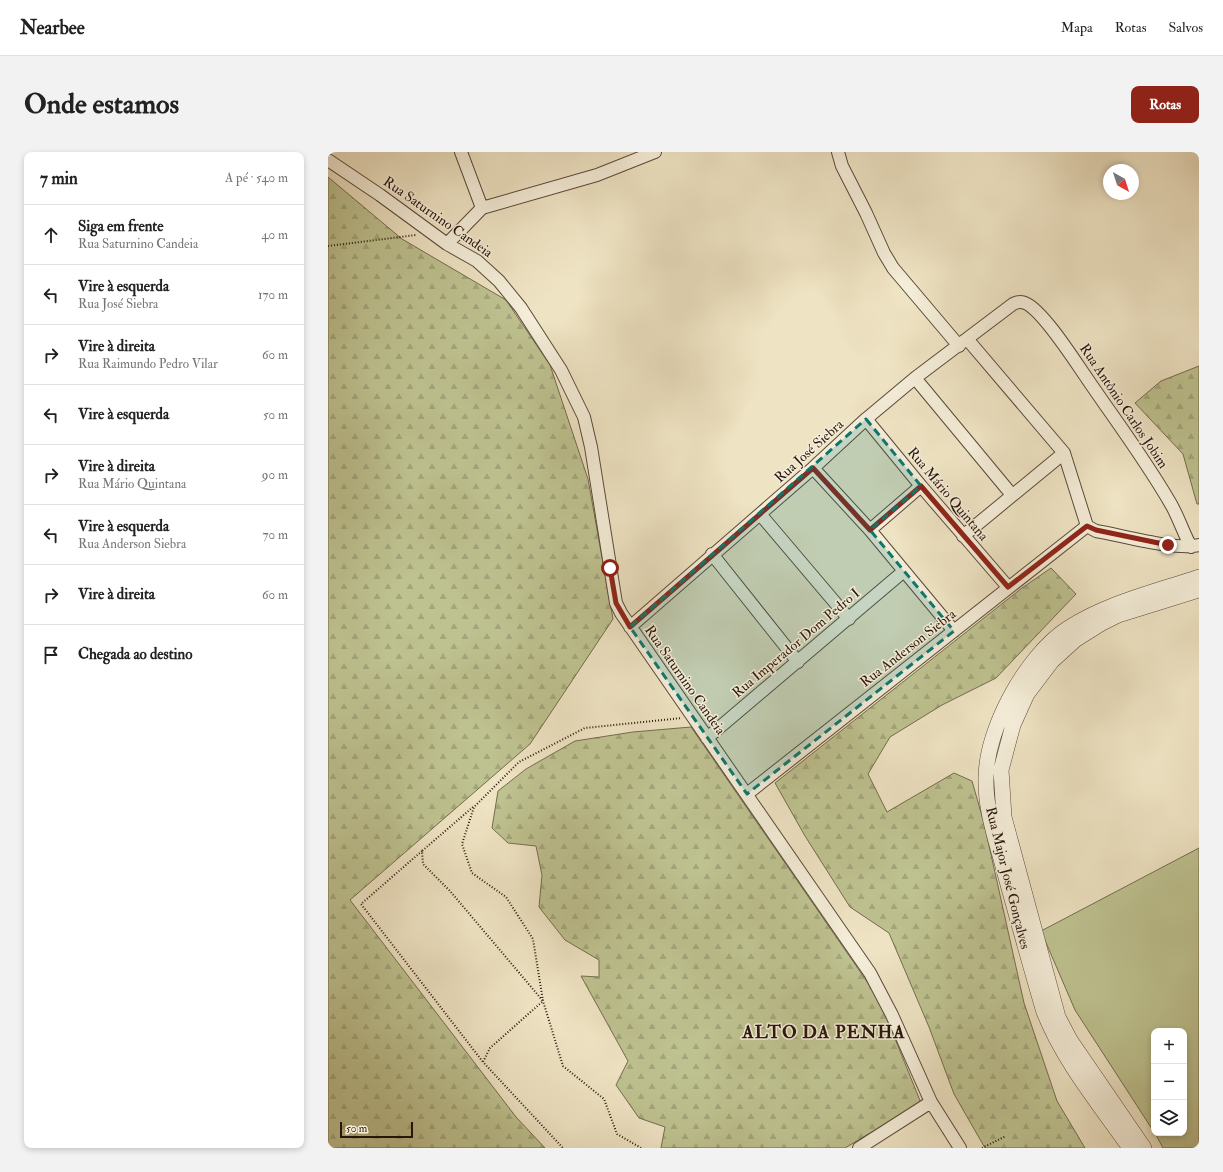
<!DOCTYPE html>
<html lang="pt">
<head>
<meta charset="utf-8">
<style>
  :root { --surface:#fff; --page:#f2f2f2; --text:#222; --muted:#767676; --line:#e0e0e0; --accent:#8f2418 }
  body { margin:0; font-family:"IM FELL Double Pica",serif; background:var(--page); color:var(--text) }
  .controls { position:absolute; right:12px; bottom:12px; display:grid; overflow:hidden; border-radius:8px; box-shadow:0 2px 6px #0003 }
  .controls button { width:36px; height:36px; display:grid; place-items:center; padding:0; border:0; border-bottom:1px solid var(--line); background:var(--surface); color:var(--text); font:20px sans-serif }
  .compass { position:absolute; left:775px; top:12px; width:36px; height:36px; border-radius:50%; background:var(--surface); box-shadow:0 2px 6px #0003; rotate:141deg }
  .scale { position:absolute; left:12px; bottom:10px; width:73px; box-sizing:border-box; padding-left:4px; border:2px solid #2a150d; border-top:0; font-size:11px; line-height:14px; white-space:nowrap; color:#2a150d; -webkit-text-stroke:3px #f4edd8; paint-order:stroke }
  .stop { position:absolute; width:12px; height:12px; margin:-9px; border:3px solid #8f2418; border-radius:50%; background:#fff }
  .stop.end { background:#8f2418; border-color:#fff; box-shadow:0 1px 4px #0008 }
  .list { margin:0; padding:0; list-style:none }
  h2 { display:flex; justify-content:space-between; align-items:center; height:52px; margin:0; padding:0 16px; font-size:17px }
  h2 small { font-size:13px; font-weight:400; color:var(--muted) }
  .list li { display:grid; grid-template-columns:26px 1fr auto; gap:12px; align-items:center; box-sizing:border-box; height:60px; padding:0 16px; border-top:1px solid var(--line) }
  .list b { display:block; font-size:15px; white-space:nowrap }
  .list p { margin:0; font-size:13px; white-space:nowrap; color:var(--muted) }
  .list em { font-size:13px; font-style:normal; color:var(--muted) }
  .icon { flex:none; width:22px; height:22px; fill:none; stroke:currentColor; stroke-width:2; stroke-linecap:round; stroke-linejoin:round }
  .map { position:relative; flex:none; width:871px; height:996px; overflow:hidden; border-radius:8px }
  header { display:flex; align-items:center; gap:24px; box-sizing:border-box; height:56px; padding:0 20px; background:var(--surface); border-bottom:1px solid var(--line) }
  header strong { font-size:19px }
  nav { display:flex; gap:22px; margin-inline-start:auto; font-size:14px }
  .intro { display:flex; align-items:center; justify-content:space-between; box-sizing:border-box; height:96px; padding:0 24px }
  h1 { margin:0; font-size:28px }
  .button { padding:10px 18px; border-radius:8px; background:var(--accent); color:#fff; font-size:14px; font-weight:700 }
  main { display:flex; gap:24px; padding:0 24px }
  aside { flex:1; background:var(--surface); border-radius:8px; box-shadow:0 2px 6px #0003 }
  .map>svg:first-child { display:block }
  .green { fill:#bec290; stroke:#746c4e }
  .forest { fill:url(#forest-firs); stroke:#746c4e }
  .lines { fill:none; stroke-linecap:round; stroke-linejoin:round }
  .minor-casing { stroke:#5b483a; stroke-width:14 }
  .tertiary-casing { stroke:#5b483a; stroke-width:16 }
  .path { stroke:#2a150d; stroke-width:2; stroke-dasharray:1 2; stroke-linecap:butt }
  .minor { stroke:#f4edd8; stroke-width:12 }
  .tertiary { stroke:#f4edd8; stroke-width:15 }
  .route { stroke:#8f2418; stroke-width:5 }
  .marked { fill:#0f766e; fill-opacity:0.2; stroke:#0f766e; stroke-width:3; stroke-dasharray:8 5; stroke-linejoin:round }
  .labels { text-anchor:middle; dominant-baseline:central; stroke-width:3; stroke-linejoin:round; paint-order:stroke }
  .street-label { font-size:14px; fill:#2a150d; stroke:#f4edd8 }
  .district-label { font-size:18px; font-weight:bold; letter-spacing:1px; fill:#2a150d; stroke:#f4edd8 }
</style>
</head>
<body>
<header>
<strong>Nearbee</strong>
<nav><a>Mapa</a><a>Rotas</a><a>Salvos</a></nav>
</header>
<div class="intro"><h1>Onde estamos</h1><a class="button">Rotas</a></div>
<main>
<aside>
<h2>7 min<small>A pé · 540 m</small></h2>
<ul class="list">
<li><svg class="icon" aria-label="ahead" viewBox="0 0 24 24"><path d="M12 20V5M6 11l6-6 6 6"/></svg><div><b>Siga em frente</b><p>Rua Saturnino Candeia</p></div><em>40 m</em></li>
<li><svg class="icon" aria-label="left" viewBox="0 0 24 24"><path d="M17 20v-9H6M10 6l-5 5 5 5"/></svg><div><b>Vire à esquerda</b><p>Rua José Siebra</p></div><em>170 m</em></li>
<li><svg class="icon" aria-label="right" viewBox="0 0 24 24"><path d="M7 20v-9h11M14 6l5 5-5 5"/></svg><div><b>Vire à direita</b><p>Rua Raimundo Pedro Vilar</p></div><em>60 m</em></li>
<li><svg class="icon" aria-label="left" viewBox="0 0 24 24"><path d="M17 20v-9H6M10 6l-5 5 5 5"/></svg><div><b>Vire à esquerda</b></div><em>50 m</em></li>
<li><svg class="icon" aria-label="right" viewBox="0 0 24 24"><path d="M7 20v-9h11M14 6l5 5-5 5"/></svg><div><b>Vire à direita</b><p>Rua Mário Quintana</p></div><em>90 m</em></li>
<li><svg class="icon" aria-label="left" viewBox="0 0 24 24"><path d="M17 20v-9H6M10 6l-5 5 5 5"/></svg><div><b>Vire à esquerda</b><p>Rua Anderson Siebra</p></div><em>70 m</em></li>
<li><svg class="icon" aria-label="right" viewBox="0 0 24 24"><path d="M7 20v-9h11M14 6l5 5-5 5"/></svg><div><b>Vire à direita</b></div><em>60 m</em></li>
<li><svg class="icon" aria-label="arrive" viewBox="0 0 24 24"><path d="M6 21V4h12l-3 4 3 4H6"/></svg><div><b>Chegada ao destino</b></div></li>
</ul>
</aside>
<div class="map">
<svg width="871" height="996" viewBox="0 0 871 996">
  <defs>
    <pattern id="forest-firs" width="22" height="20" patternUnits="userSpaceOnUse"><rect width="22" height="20" fill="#bec290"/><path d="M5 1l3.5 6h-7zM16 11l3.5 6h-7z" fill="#a3a67b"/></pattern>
  </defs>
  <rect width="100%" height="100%" fill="#eee3c3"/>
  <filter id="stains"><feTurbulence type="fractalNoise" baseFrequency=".005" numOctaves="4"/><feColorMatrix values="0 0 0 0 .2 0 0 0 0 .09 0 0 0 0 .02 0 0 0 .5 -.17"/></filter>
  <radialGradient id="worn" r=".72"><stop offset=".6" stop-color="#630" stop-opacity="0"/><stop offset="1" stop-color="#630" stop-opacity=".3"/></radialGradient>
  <path class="green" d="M871 696V996H835L827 981H856V879H826V980L747 858 713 779Z"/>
  <path class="forest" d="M0 25 74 87 178 148 222 213 260 327 285 467 202 592 22 748 188 965 217 996H0Z
    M871 214V352H869L855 302 807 251 833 229Z
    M723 416 748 442 668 526 614 553 562 585 540 622 559 660 626 621 644 629 656 671 696 851 729 949 757 996H657L626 942 601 875 561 781 522 755 477 684 447 631 694 436Z
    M363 575 551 847 593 951 517 996H333L337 975 311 966 288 933 300 909 253 824 271 825V808L237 788 211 755 214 723 208 694 180 691 164 676 170 639 198 617 247 589 305 580Z"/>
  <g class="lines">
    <defs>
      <path id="minor" d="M133 0 154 56
        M510 0 514 14 538 61 556 101 565 116 631 194
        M0 8 52 43 119 92 149 109 171 129 193 156 233 218 256 265 263 295 288 451 293 461 542 821 564 863 603 950 632 996
        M119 92 154 56 269 23 327 0
        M640 188 736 301 759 374 768 379C793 383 848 399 871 393
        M587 226 684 343
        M538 267 593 334 680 435
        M485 316 542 378 626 479
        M432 362 521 467
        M542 378 593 334
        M635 384 736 301
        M384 402 470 510
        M302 475 485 316 538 267 587 226 685 152C689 150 693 149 697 151 715 158 748 211 760 228 788 269 819 310 844 354 851 367 856 382 863 395
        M379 586 576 419
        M419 642 759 374
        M531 996 603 950"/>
      <path id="tertiary" d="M802 996C771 952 736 910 716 860 702 813 689 765 676 718 668 688 657 657 658 626 658 577 698 504 739 477 779 451 827 440 871 425
        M816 996 742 888 730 865 676 665 673 618 685 573 699 542 724 509 747 488 774 471 790 463 871 438"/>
    </defs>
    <use href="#minor" class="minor-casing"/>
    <use href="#tertiary" class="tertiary-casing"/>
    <path class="path" d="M0 94 88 83
      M145 655 94 699 95 712 122 739 215 849 162 896 155 910 235 996
      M94 699 33 752 155 910
      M313 996 289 982 276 947 235 914 215 849 205 787 178 745 144 721 134 692 146 655 191 610 257 576 354 566
      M654 996 678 984"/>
    <use href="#minor" class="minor"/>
    <use href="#tertiary" class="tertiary"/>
  </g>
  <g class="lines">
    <path class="route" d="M282 416 288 451 302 475 485 316 542 378 593 334 680 435 759 374 768 378 840 393"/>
  </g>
  <path class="marked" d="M538 267 593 334 542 378 626 479 419 642 302 475Z"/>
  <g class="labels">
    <g class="street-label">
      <text transform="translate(110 65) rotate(35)">Rua Saturnino Candeia</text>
      <text transform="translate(796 254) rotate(56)">Rua Antônio Carlos Jobim</text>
      <text transform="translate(481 299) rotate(-42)">Rua José Siebra</text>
      <text transform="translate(620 342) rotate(50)">Rua Mário Quintana</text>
      <text transform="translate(468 491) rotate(-40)">Rua Imperador Dom Pedro I</text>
      <text transform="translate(580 496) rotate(-38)">Rua Anderson Siebra</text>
      <text transform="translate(357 528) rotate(55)">Rua Saturnino Candeia</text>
      <text transform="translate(680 726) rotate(76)">Rua Major José Gonçalves</text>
    </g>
    <g class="district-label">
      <text x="496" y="880">ALTO DA PENHA</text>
    </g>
  </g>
  <rect width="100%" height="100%" filter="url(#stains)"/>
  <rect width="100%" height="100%" fill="url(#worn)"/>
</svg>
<div class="controls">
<button>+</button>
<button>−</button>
<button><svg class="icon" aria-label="layers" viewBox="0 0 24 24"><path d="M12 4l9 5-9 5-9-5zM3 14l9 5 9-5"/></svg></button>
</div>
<svg class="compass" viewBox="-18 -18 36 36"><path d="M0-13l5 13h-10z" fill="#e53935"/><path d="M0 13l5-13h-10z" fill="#767676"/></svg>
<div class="scale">50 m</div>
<div class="stop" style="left:282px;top:416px"></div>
<div class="stop end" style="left:840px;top:393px"></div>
</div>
</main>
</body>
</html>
